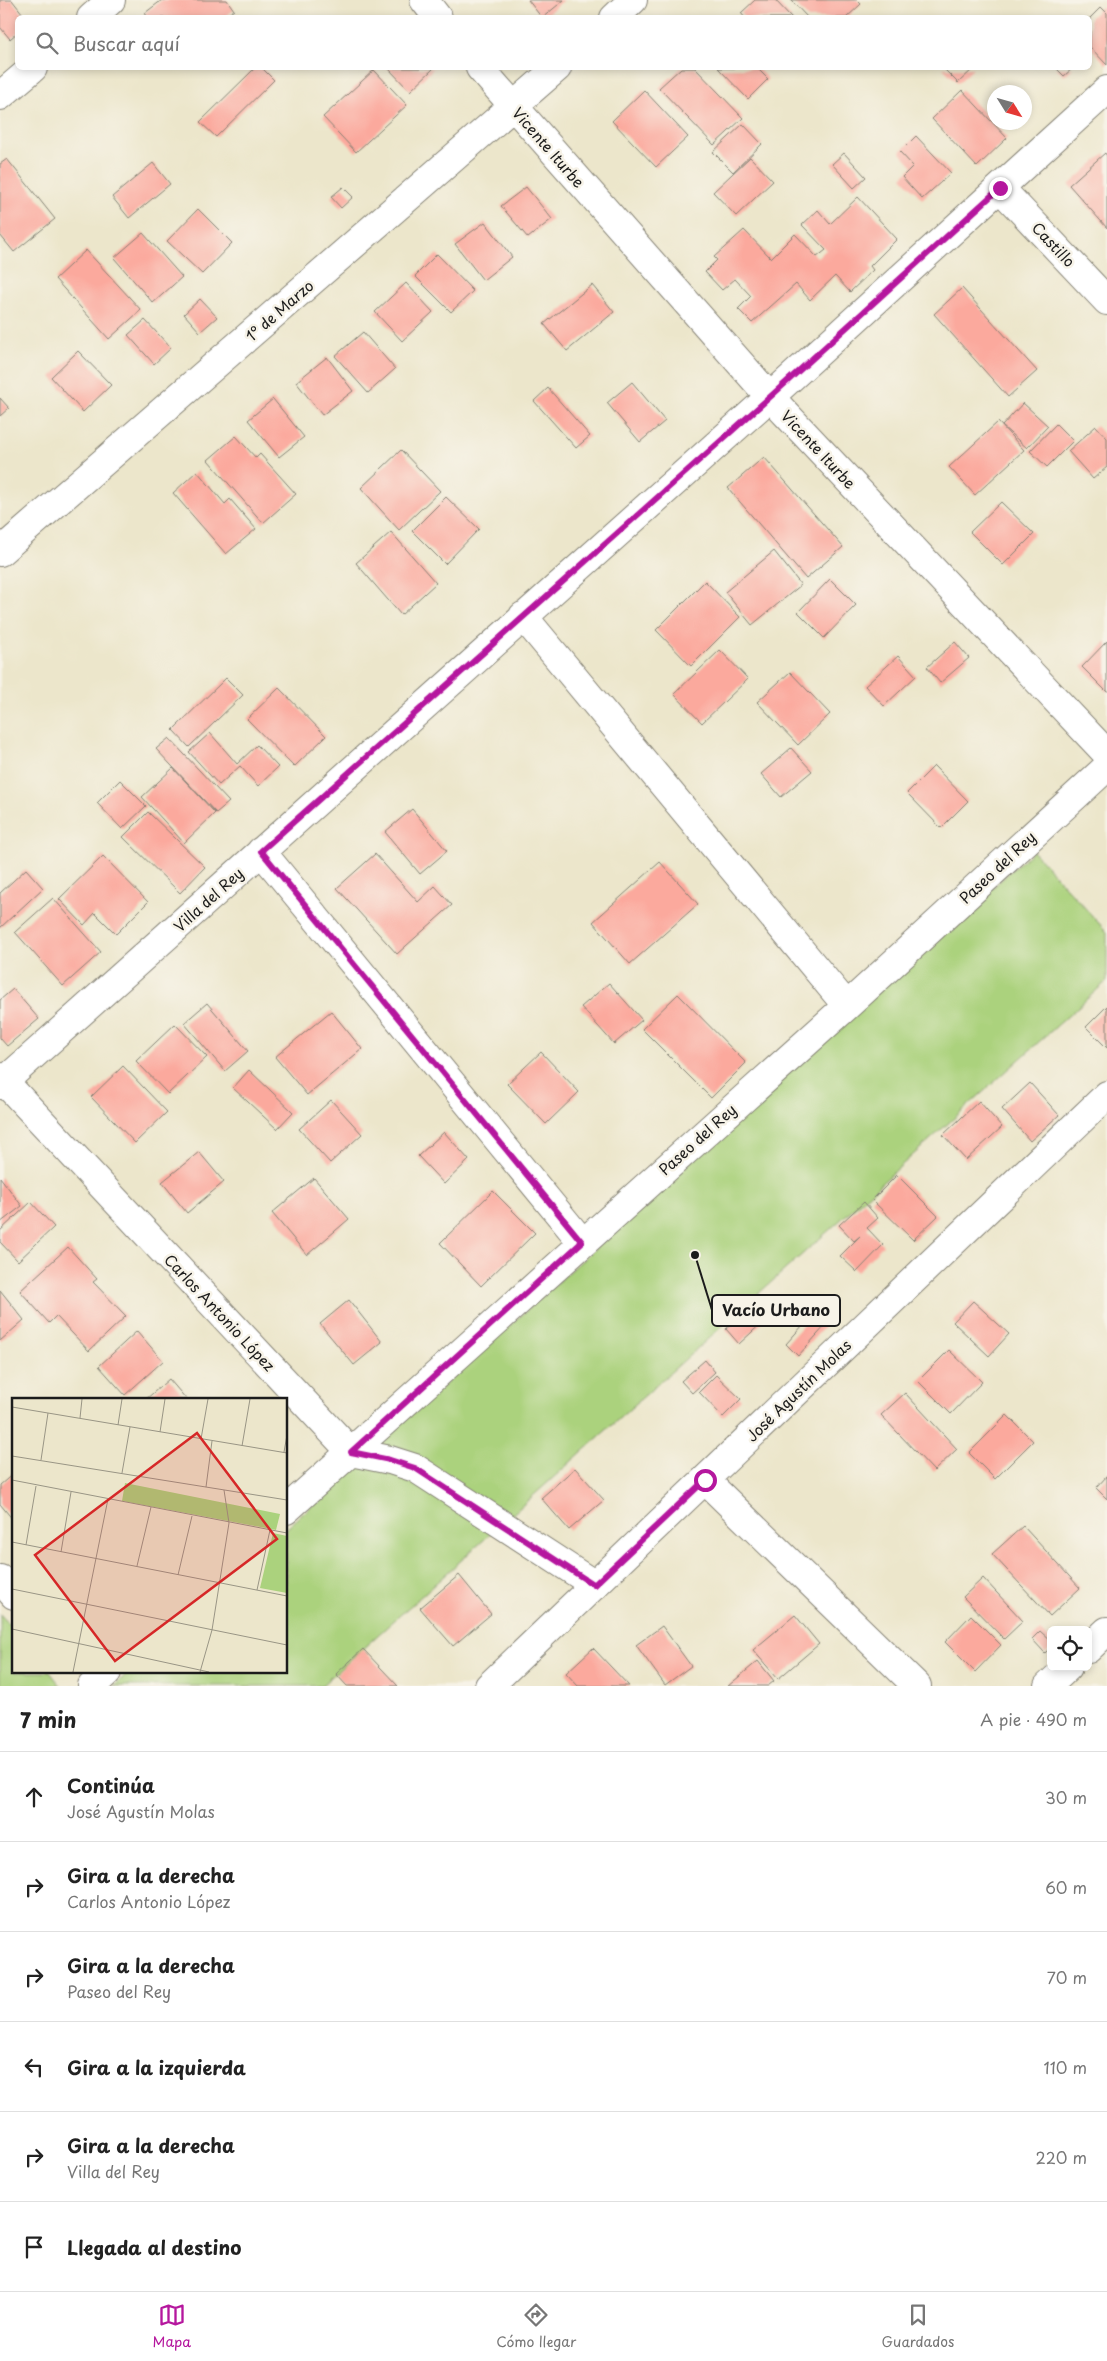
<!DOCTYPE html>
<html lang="es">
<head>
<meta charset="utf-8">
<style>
  :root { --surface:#fff; --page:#f6f6f6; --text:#222; --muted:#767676; --line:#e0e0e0; --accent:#b5179e }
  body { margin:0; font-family:"Playpen Sans",sans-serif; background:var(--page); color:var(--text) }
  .controls { position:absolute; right:15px; bottom:15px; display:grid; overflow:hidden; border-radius:8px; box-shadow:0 2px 8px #0003 }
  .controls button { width:45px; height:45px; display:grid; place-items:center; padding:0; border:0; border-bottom:1px solid var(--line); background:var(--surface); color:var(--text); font:25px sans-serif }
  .compass { position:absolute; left:987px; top:85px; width:45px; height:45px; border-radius:50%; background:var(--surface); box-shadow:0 2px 8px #0003; rotate:127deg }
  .stop { position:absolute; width:15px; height:15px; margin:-11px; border:4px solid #b5179e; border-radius:50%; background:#fff }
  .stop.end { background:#b5179e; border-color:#fff; box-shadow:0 1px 5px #0008 }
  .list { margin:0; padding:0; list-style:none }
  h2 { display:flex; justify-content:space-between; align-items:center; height:65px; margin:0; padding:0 20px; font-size:21px }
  h2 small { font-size:16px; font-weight:400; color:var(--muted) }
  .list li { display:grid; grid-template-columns:32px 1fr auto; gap:15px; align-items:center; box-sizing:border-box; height:90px; padding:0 20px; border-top:1px solid var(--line) }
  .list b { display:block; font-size:19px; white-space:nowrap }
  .list p { margin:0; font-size:16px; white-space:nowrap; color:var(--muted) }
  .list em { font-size:16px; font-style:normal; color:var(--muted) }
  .icon { flex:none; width:28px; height:28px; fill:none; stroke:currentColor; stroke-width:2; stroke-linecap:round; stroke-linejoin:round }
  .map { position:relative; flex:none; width:1107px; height:1686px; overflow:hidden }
  .search { position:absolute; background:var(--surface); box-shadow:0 2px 8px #0003; left:15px; right:15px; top:15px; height:55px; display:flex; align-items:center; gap:12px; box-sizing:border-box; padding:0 18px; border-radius:8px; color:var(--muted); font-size:19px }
  .sheet { height:605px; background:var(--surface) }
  nav { display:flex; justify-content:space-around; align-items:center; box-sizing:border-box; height:70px; border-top:1px solid var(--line); background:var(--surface); font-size:14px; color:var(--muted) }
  nav a { display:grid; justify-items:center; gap:2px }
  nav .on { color:var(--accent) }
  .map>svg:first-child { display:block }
  .green { fill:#abd27d; stroke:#64774c }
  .building { fill:#fba99d }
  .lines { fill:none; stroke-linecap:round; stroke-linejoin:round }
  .minor-casing { stroke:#848174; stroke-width:30 }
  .minor { stroke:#fff; stroke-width:28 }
  .route { stroke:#b5179e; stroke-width:6 }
  .labels { text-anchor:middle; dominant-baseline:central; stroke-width:5; stroke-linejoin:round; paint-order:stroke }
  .street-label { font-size:15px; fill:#1c1c1c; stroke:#f7f3e8 }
  .inset-road { fill:none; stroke:#999585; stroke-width:1 }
  .view { fill:#d62828; fill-opacity:0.15; stroke:#d62828; stroke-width:2.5 }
  .inset-edge { fill:none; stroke:#1c1c1c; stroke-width:2.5 }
  .leader { fill:none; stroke:#1c1c1c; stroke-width:2 }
  .callout-dot { fill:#1c1c1c; stroke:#f7f3e8; stroke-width:2 }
  .callout { fill:#f7f3e8; stroke:#1c1c1c; stroke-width:2 }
  .callout-label { font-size:16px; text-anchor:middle; font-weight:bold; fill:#1c1c1c }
</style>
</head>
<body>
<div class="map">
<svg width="1107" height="1686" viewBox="0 0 1107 1686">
  <rect width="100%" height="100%" fill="#f7f3e8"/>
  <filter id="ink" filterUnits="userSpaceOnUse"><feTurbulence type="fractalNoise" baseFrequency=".02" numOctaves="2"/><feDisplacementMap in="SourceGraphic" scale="10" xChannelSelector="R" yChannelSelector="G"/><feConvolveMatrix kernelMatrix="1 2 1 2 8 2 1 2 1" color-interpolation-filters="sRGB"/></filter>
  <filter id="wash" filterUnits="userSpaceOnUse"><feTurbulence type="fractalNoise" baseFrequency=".0096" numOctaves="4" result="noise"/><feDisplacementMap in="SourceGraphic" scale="20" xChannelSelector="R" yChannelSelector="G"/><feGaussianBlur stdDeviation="1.12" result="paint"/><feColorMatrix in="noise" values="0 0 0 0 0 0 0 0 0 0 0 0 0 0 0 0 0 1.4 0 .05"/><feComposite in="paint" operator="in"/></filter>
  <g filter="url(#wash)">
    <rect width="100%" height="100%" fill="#ece6cb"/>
    <path class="green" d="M1033 851 1107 932V981L321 1686H114L129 1672H286V1529Z
      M0 1614 14 1630V1672H50L61 1686H0Z"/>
    <g id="blocks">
      <path class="building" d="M0 0H12L26 18H18V32L10 39 0 27Z
        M162 0H227L234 10 223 18H148L145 13Z
        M528 0H564L542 18Z
        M755 0H775L792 18H745L741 13Z
        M791 0H857L861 4 846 18H808Z
        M1101 7 1107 13V65L1090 47V18Z
        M255 68H262L274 80 216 137 200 122Z
        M388 68H434L410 91Z
        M681 68H695L743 118 714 145 659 88Z
        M718 68H757L768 79 748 99Z
        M943 68H974L958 83Z
        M1056 68H1073L1064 76Z
        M374 70 407 105 356 152 323 117Z
        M644 90 688 137 656 167 612 121Z
        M962 90 1007 138 977 167 932 119Z
        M743 124 762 144 733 172 713 152Z
        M916 136 951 173 922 199 902 177 913 166 900 152Z
        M844 153 866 177 854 188 832 164Z
        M1105 153 1107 156V228L1069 185Z
        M750 157 773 181 736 216 713 192Z
        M7 159 55 219 14 252 0 235V164Z
        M153 163 170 184 129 218 112 197Z
        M343 187 353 197 341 208 331 197Z
        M526 187 552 219 528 238 501 206Z
        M858 197 897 239 870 266 873 270 850 292 835 276 810 300 796 284 752 323 738 309 751 296 735 279 722 290 705 272 717 260 714 257 744 230 771 258 795 234 817 257 826 250 802 225 818 210 830 224Z
        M198 209 232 243 202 274 167 241Z
        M485 222 512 257 483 280 455 244Z
        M143 233 182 277 153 303 114 258Z
        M86 250 141 310 109 339 55 279Z
        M437 254 473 291 451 312 415 276Z
        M406 283 433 312 402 341 375 312Z
        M592 285 614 312 567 351 544 324Z
        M962 288 1037 371 1008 397 934 314Z
        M200 299 217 317 200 332 184 314Z
        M145 320 171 348 154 364 128 335Z
        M363 332 395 369 368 393 335 356Z
        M78 351 111 385 83 412 51 377Z
        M327 357 353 391 322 415 296 382Z
        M632 382 665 421 640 442 607 403Z
        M548 388 590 436 576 448 534 401Z
        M0 398 9 408 0 416Z
        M273 399 304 437 279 457 248 420Z
        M1023 403 1048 426 1027 448 1002 426Z
        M998 422 1024 450 975 495 949 467Z
        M1056 424 1073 441 1047 467 1030 451Z
        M1096 426 1107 438V467L1093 479 1068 451Z
        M236 436 256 458 260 454 296 494 263 523 208 460Z
        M401 450 440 491 399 530 361 488Z
        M764 457 843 547 806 579 728 488Z
        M197 471 225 504 230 499 256 529 226 554 173 493Z
        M446 497 479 529 445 564 412 531Z
        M1001 502 1034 534 1003 565 970 532Z
        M391 532 436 583 401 615 356 563Z
        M774 551 801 585 752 625 725 592Z
        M830 579 856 605 824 638 798 612Z
        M705 581 740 617 691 666 656 630Z
        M1107 641V692L1082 667Z
        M955 642 969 658 940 683 927 667Z
        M720 650 748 679 702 723 674 694Z
        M898 656 916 676 884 706 865 686Z
        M790 672 830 714 798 745 757 702Z
        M226 678 243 695 189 747 173 730Z
        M279 688 326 736 294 767 247 719Z
        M210 733 237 764 257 745 278 767 258 786 240 766 219 785 189 752Z
        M169 738 229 802 216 813 156 749Z
        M791 748 812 771 781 797 761 774Z
        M934 766 968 801 941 828 907 793Z
        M173 768 215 813 184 843 142 797Z
        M120 780 146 806 122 829 97 803Z
        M412 809 447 851 420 874 385 832Z
        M148 812 205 867 180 893 123 837Z
        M375 854 418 902 435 886 452 905 397 954 337 888Z
        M103 856 148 902 116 934 95 913 84 925 59 899Z
        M660 862 698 904 630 964 593 922Z
        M26 869 43 888 0 928V893Z
        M53 898 101 952 63 986 15 932Z
        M609 983 642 1020 614 1044 581 1007Z
        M13 989 39 1019 7 1046 0 1038V1000Z
        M678 994 746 1063 711 1098 642 1029Z
        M207 1003 248 1051 225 1071 184 1023Z
        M1107 1006V1048L1086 1027Z
        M331 1011 362 1049 307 1095 275 1057Z
        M175 1024 207 1057 168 1094 136 1061Z
        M541 1052 579 1092 546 1124 507 1084Z
        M123 1066 167 1112 135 1143 91 1097Z
        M249 1070 293 1112 277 1129 233 1088Z
        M1030 1083 1059 1115 1030 1141 1002 1109Z
        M331 1100 362 1134 330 1163 299 1129Z
        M979 1101 1002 1127 966 1160 943 1135Z
        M444 1132 469 1160 444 1184 418 1156Z
        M199 1152 224 1182 187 1213 162 1182Z
        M897 1175 938 1216 913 1240 872 1200Z
        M0 1177 22 1206 0 1223Z
        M314 1178 349 1219 307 1255 272 1213Z
        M493 1191 535 1233 481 1286 440 1243Z
        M31 1202 54 1227 18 1261 0 1242V1231Z
        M864 1202 878 1218 867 1228 883 1245 857 1272 840 1256 860 1236 854 1241 839 1225Z
        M68 1247 97 1279 93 1282 126 1316 89 1351 56 1316 49 1323 20 1291Z
        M0 1290 24 1320 0 1341Z
        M349 1300 382 1342 354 1365 320 1324Z
        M973 1301 1009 1334 989 1356 953 1322Z
        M752 1306 765 1320 739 1344 726 1329Z
        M813 1314 826 1325 798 1356 786 1344Z
        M137 1331 163 1361 125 1395 99 1366Z
        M949 1350 982 1382 951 1414 918 1381Z
        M705 1360 715 1372 692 1393 681 1381Z
        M716 1375 741 1399 723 1417 699 1392Z
        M169 1379 187 1400H145Z
        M905 1393 957 1449 934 1471 881 1415Z
        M1007 1415 1033 1441 995 1479 969 1453Z
        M575 1468 604 1500 569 1530 541 1498Z
        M14 1473V1521L0 1504V1485Z
        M1107 1476V1499L1096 1488Z
        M1023 1526 1080 1588 1050 1616 992 1554Z
        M459 1575 491 1614 453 1646 420 1608Z
        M983 1578 1023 1621 1004 1639 963 1597Z
        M795 1615 819 1644 778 1679 753 1650Z
        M971 1615 1001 1645 975 1672 945 1642Z
        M662 1626 691 1666 665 1685 636 1645Z
        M1040 1631 1051 1641V1647L1045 1653 1032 1639Z
        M593 1648 629 1686H578L566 1673Z
        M363 1649 398 1686H347L336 1674Z
        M758 1661 774 1681 768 1686H728Z"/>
    </g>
  </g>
  <g filter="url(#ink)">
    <use href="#blocks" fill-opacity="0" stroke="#848174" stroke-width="1"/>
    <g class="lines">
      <defs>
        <path id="minor" d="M424 0 438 18
          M91 18 111 0
          M614 18 633 0
          M480 68 770 397 1107 754
          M0 96 33 68
          M1000 188 1107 301
          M0 552 557 68
          M523 616 847 1006
          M261 851 582 1242
          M0 1077 351 1452 390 1460 415 1468 595 1585
          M0 1085 770 397 1107 90
          M705 1480 917 1686
          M286 1510 847 1006 1107 767
          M0 1579 14 1595
          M1088 1649 1107 1631
          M92 1686 107 1672
          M489 1686 1107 1095
          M1048 1686 1068 1667"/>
      </defs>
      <use href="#minor" class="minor-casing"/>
      <use href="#minor" class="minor"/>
    </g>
  </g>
  <g class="lines" filter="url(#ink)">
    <path class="route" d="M705 1480 594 1585 415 1468 390 1460 351 1452 582 1242 261 851 770 397 1000 188"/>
  </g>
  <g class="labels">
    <g class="street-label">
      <text transform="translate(549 147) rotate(49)">Vicente Iturbe</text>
      <text transform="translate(1054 244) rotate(47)">Castillo</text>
      <text transform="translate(279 310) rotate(-41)">1° de Marzo</text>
      <text transform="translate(819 449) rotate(47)">Vicente Iturbe</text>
      <text transform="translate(997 867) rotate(-43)">Paseo del Rey</text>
      <text transform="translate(208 899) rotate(-42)">Villa del Rey</text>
      <text transform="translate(697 1139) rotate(-42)">Paseo del Rey</text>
      <text transform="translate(220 1312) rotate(47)">Carlos Antonio López</text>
      <text transform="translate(798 1390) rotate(-44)">José Agustín Molas</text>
    </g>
  </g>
  <g transform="translate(12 1398)">
    <rect width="275" height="275" fill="#ece6cb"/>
    <path d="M113 85 268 116 264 132 110 103ZM261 135 275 138V195L248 190Z" fill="#abd27d"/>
    <path class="inset-road" d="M0 9 275 55M68 20 70 1M106 27 110 1M148 34 153 1M189 41 196 1M230 48 238 1M272 54 275 37M0 58 275 102M29 62 36 15M110 75 118 29M0 82 275 135M194 89 200 43M0 144 275 198M14 147 24 88M49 154 59 94M125 168 139 109M166 177 180 118M0 191 275 247M245 192 258 132M0 231 197 274M61 274 96 101M188 274 200 232 217 125 212 92"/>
    <path class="view" d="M185 35 265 141 103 263 23 157Z"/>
    <rect width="275" height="275" class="inset-edge"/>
  </g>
  <path class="leader" d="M695 1255L712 1310"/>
  <circle class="callout-dot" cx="695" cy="1255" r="5"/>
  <rect class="callout" x="712" y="1295" width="128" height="31" rx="5"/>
  <g class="callout-label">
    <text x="776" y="1316">Vacío Urbano</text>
  </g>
</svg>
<div class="controls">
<button><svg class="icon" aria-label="locate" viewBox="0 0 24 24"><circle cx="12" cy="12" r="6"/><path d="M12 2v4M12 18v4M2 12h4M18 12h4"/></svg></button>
</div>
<svg class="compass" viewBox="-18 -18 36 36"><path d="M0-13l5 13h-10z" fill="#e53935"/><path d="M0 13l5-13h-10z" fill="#767676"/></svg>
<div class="stop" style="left:705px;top:1480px"></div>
<div class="stop end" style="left:1000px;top:188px"></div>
<div class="search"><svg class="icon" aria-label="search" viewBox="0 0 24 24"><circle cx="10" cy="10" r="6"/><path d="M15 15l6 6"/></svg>Buscar aquí</div>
</div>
<section class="sheet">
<h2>7 min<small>A pie · 490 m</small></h2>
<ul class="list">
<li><svg class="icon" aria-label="ahead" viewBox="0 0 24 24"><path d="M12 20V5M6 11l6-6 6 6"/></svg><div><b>Continúa</b><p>José Agustín Molas</p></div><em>30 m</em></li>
<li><svg class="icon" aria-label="right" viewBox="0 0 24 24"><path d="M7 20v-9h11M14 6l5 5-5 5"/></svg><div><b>Gira a la derecha</b><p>Carlos Antonio López</p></div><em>60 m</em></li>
<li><svg class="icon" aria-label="right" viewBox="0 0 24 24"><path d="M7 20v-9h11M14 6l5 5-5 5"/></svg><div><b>Gira a la derecha</b><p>Paseo del Rey</p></div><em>70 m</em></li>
<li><svg class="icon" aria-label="left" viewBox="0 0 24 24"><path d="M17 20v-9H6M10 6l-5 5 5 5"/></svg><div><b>Gira a la izquierda</b></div><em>110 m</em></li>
<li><svg class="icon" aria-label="right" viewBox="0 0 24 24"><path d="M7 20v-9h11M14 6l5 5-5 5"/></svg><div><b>Gira a la derecha</b><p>Villa del Rey</p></div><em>220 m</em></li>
<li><svg class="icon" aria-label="arrive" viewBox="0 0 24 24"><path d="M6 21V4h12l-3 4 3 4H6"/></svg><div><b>Llegada al destino</b></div></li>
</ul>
</section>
<nav>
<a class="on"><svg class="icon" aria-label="map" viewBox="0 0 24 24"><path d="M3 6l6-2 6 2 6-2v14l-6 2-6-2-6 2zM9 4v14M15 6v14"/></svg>Mapa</a>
<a><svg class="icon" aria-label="directions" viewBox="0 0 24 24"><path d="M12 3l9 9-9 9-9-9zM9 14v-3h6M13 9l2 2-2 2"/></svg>Cómo llegar</a>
<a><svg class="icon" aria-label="saved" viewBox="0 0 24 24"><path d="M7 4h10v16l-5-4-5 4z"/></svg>Guardados</a>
</nav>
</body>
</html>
